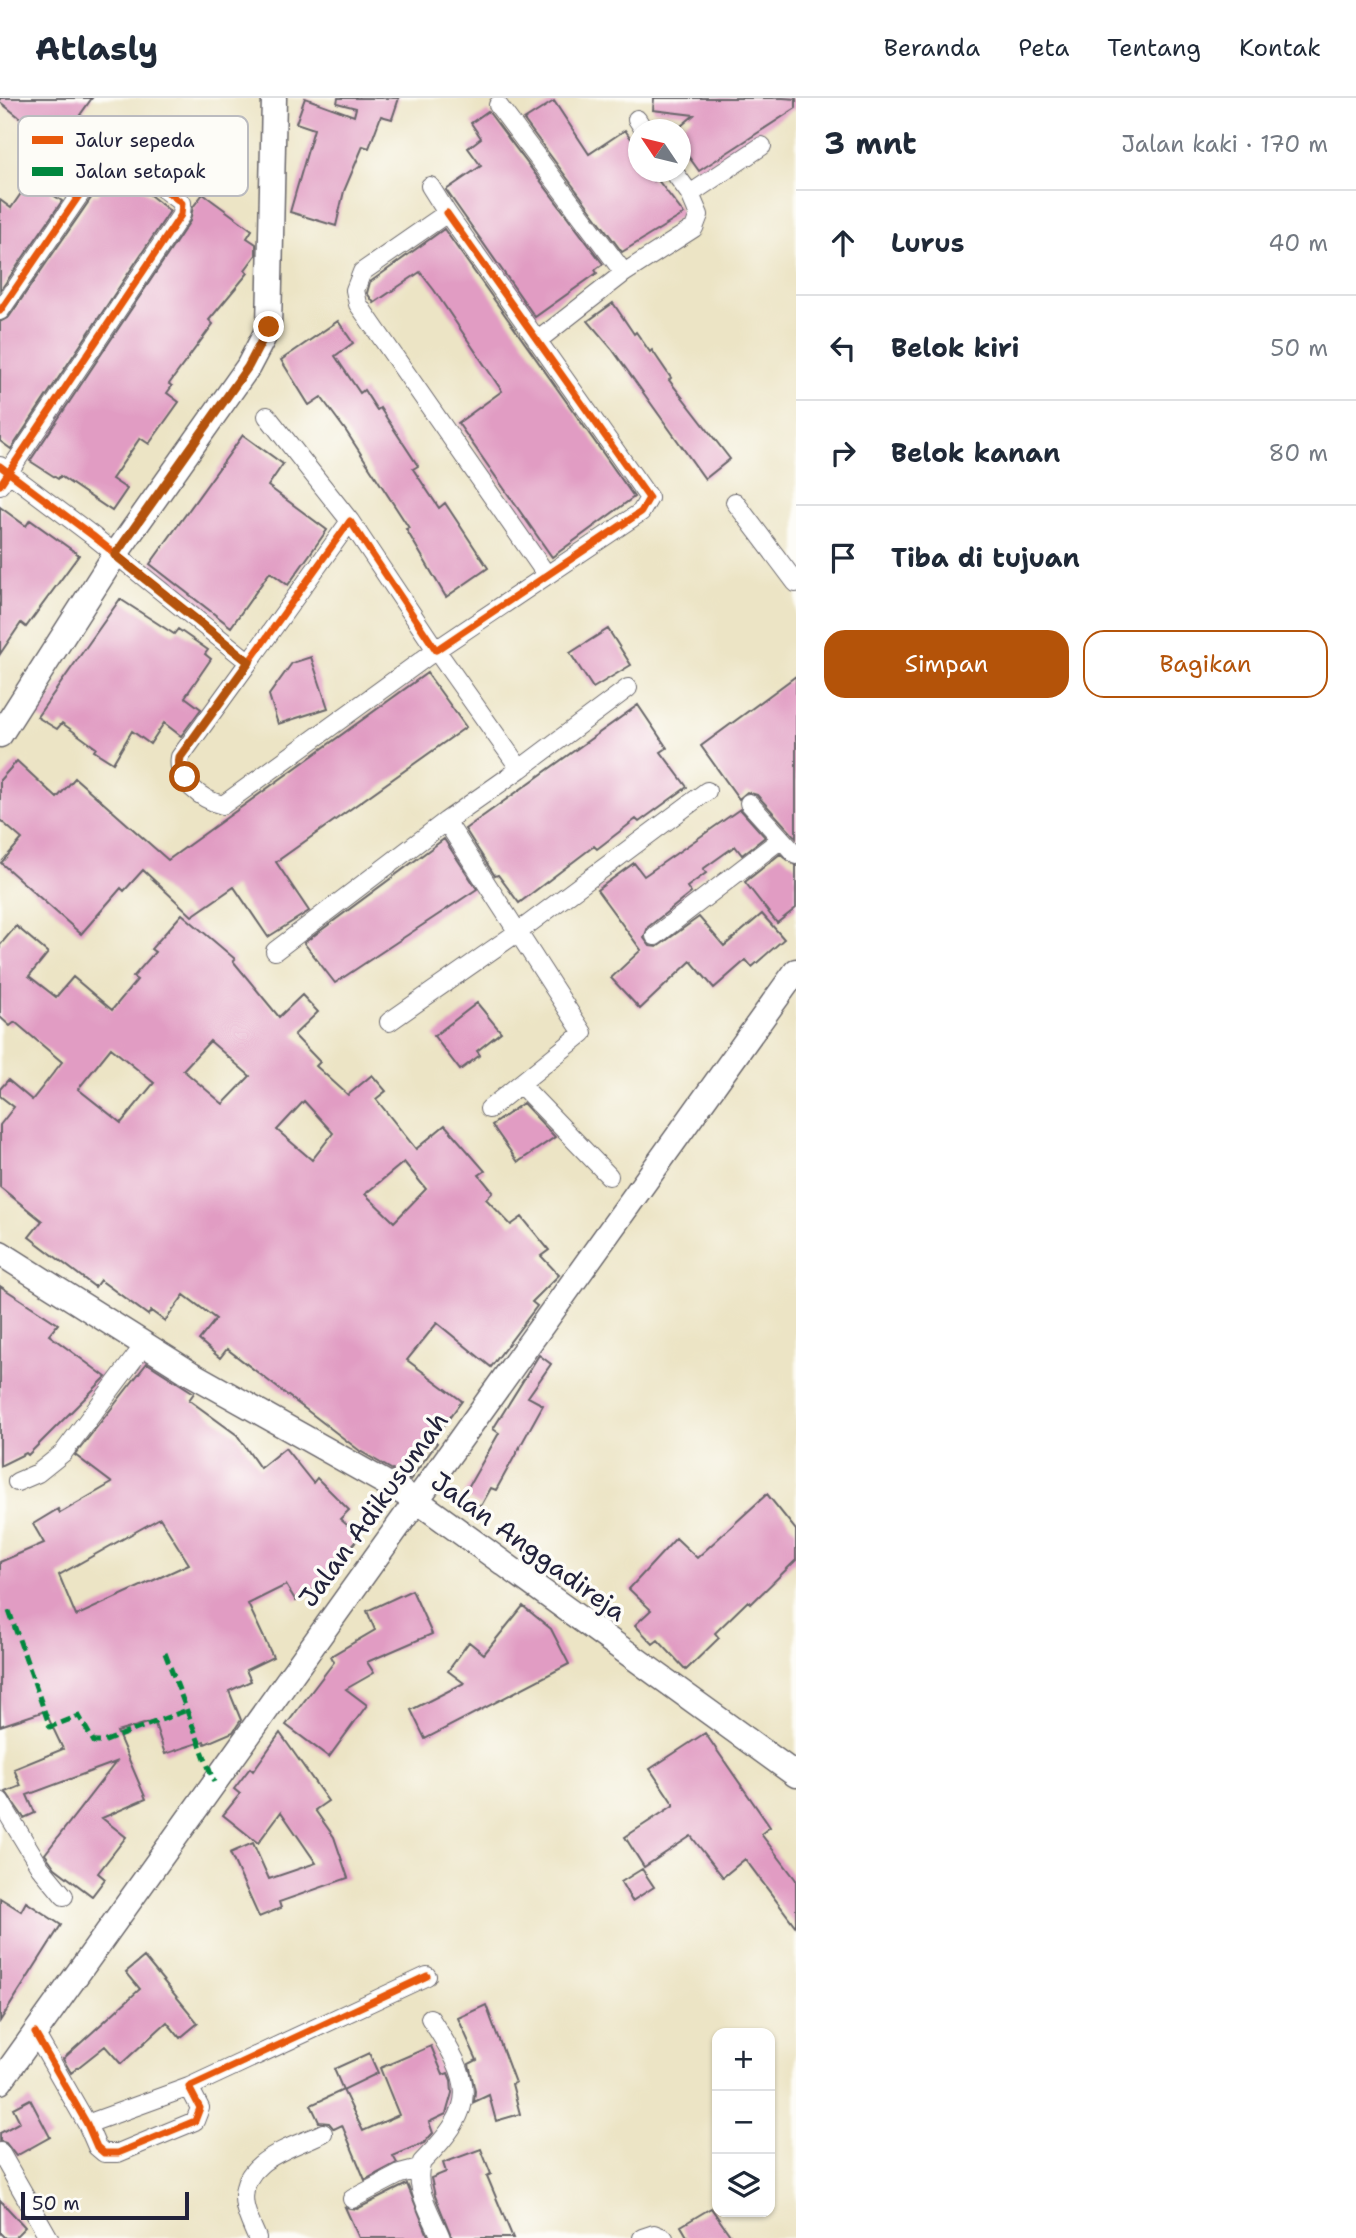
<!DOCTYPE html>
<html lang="id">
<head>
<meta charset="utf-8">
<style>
  :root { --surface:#fff; --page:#f6f6f7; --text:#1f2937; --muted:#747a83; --line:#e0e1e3; --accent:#b45309 }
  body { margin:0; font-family:"Shantell Sans",sans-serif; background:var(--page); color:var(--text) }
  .controls { position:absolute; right:21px; bottom:21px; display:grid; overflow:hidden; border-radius:14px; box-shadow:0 2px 5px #0004 }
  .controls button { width:63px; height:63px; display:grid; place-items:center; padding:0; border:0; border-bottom:2px solid var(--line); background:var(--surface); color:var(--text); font:35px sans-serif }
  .compass { position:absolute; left:628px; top:21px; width:63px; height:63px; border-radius:50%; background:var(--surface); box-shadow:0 2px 5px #0004; rotate:305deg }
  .scale { position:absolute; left:21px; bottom:18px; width:168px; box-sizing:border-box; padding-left:7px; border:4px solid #22223b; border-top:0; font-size:19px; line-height:24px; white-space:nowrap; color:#22223b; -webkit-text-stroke:5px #fdfcf7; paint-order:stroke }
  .stop { position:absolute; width:21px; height:21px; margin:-16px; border:5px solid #b45309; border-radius:50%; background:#fff }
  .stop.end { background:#b45309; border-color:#fff; box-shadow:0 2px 7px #0008 }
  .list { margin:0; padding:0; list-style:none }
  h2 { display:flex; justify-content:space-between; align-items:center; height:91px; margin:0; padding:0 28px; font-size:30px }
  h2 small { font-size:23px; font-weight:400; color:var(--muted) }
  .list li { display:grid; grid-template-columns:46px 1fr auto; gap:21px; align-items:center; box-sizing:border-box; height:105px; padding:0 28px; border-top:2px solid var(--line) }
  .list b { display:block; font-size:26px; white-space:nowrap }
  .list em { font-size:23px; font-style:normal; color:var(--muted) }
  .actions { display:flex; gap:14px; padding:21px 28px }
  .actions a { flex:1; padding:16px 0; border:2px solid var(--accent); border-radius:21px; text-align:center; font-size:24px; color:var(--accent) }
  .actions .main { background:var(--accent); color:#fff }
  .icon { flex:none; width:38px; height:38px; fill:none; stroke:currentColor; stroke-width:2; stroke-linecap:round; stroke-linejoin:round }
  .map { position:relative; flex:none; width:796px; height:2140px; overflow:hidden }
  header { display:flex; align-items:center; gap:42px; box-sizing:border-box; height:98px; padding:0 35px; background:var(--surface); border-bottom:2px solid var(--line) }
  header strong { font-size:33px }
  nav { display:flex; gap:38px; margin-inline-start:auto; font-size:24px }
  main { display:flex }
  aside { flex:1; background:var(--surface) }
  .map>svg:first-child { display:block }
  .building { fill:#e19cc3; fill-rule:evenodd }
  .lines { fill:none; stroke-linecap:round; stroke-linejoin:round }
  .street-casing { stroke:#69666b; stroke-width:20 }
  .secondary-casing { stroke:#69666b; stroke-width:27 }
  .street { stroke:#fff; stroke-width:18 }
  .secondary { stroke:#fff; stroke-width:24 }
  .quiet { stroke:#00873e; stroke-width:5; stroke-dasharray:10 5; stroke-linecap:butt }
  .cycleway-casing { stroke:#fdfcf7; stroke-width:11 }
  .cycleway { stroke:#e8590c; stroke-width:7 }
  .route { stroke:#b45309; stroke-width:9 }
  .labels { text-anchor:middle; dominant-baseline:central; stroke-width:7; stroke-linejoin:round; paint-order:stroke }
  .street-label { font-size:26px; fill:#22223b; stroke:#fdfcf7 }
  .key { fill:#fdfcf7; stroke:#bbbbbf; stroke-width:2 }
  .key-label { font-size:19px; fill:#22223b }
</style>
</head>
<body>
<header>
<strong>Atlasly</strong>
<nav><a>Beranda</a><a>Peta</a><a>Tentang</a><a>Kontak</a></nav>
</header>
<main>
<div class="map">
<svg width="796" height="2140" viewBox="0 0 796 2140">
  <rect width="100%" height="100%" fill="#fdfcf7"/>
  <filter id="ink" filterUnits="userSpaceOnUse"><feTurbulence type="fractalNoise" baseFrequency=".0143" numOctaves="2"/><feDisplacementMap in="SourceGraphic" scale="14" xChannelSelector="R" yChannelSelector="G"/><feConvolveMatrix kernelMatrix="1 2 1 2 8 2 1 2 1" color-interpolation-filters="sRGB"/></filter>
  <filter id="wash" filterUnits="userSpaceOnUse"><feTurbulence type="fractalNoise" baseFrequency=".00686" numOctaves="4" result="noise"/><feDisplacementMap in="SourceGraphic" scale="28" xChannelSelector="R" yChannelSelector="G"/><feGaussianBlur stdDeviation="1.57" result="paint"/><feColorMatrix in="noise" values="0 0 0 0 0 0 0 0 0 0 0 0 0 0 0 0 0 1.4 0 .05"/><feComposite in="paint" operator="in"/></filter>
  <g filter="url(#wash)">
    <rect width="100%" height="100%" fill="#ece4c5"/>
    <g id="blocks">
      <path class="building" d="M0 0H92L80 17 101 30 84 56 57 39 52 45 0 4Z
        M305 0 354 18 356 10 337 5 338 0H399L392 21 381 18 369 50 363 48 344 93 336 128 290 114 314 31 296 25Z
        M654 0H783L796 1V10L699 73 681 48V28L694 17 653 12Z
        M554 3 589 56 625 32 639 52V74H648L654 83 657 81 684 116 622 154 524 22Z
        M488 13 603 166 595 172 597 175 535 219 446 92 481 68 468 50 481 40 471 25Z
        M39 69 59 82 50 95 62 103 0 193V102L11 110Z
        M117 71 170 113 11 351 0 343V224L9 219 94 96 97 98Z
        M203 96 252 132 247 140 256 146V157L245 172 248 175 209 222 213 226 169 286 172 288 167 295 179 304 149 346 140 340 112 381 127 391 112 413 60 378 58 381 30 363 190 123 193 109Z
        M444 131 634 399 552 459 458 325 502 293 434 192 420 174 374 205 367 195 370 184Z
        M613 205 634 236 636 234 650 254 652 252 671 280 669 282 730 361 705 381 612 251 588 223Z
        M338 223 353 245 335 258 360 295 364 292 377 312 380 310 418 368 413 371 439 410 445 405 488 470 446 499 406 431 409 430 346 333 321 299 309 307 281 262Z
        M243 337 283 366 268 388 327 432 288 487 270 474 231 529 150 466Z
        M0 409 26 428 30 422 79 457 26 529 21 525 0 556Z
        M120 501 174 536 178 531 208 552 205 556 211 561 185 599 201 611 181 638 164 625 150 646 132 633 113 665 94 653 96 650 62 625 57 631 37 619Z
        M608 531 631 567 593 590 570 555Z
        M311 559 328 610 278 626 269 597 292 565Z
        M427 575 466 629 276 764 309 813 268 839 234 789 192 818 143 772 124 793 121 790 81 836 1 765 22 741 0 722V682L17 663 57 700 75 680 168 762Z
        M796 578V740L757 697 747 694 739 701 701 648Z
        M638 607 667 650 661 654 687 689 639 724 636 721 597 751 594 748 519 805 498 777 495 778 465 731Z
        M740 711 765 739 742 757 735 748 703 771 706 775 687 789 691 795 648 829 644 840 650 848 657 849 699 819 724 848 762 816 784 841 752 869 746 862 714 890 691 863 640 911 611 880 641 852 597 792 634 765 644 778Z
        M444 741 477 791 335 885 304 845Z
        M780 756 796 768V810L777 825 745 784Z
        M182 816 235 861 233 863 279 919 302 897 318 914 294 937 320 964 316 968 348 997 372 977 386 993 376 1001 416 1051 445 1027 485 1073 479 1077 493 1094 486 1101 511 1127 522 1119 549 1152 541 1158 559 1177 532 1204 537 1208 491 1269 437 1225 407 1262 462 1303 433 1342 437 1345 410 1382 360 1353 227 1251 220 1260 199 1242 216 1221 184 1197 165 1223 151 1213 148 1217 100 1182 95 1189 29 1139 42 1123 0 1089V1027L14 1009 0 998V991L8 982 32 1002 62 964 15 924 10 928 0 919V847L16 828 48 855 29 878 56 899 73 879 112 912 137 882 133 879 155 854 151 851ZM210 943 250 978 223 1006 183 972ZM111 950 154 985 121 1025 78 991ZM304 1003 333 1035 312 1062 277 1032ZM404 1064 426 1091 394 1124 365 1096Z
        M477 905 501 934 477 953 480 957 460 972 434 938Z
        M523 1005 555 1039 518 1064 492 1027Z
        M0 1188 58 1226 49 1237 106 1279 28 1357 26 1355 0 1368Z
        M539 1257 551 1266 528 1299 543 1307 496 1392 491 1390 481 1408 463 1398 499 1335 493 1331Z
        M147 1265 194 1295 189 1302 237 1337 260 1370 285 1350 313 1385 317 1380 349 1412 340 1421 360 1438 319 1488 296 1503 286 1487 248 1506 273 1559 246 1572 251 1583 229 1593 241 1622 233 1634 205 1646 204 1643 165 1656 154 1623 117 1634 146 1701 102 1720 126 1739 98 1775 105 1781 92 1798 55 1770 45 1756 116 1664 27 1697 35 1715 24 1720 6 1694 21 1688 14 1671 63 1651 45 1613 0 1628V1464L44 1445 33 1426 58 1411 60 1415 112 1385 75 1357ZM160 1420 189 1466 76 1518 59 1477Z
        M767 1396 796 1432V1462L751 1506 748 1503 715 1535 719 1540 686 1572 658 1542 653 1546 635 1527 651 1512 629 1491 676 1440 697 1460Z
        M412 1492 432 1536 367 1564 374 1575 346 1591 367 1607 329 1659 286 1627 334 1564 331 1558 375 1532 367 1513Z
        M523 1508 551 1531 569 1566 425 1641 411 1612 464 1585 448 1573 469 1544 484 1556Z
        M280 1635 328 1703 315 1712 334 1739 348 1780 279 1804 281 1810 259 1819 230 1755 253 1745 269 1781 316 1765 281 1714 258 1745 223 1717 240 1696 234 1691 250 1670 253 1673Z
        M705 1635 770 1729 761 1736 796 1782V1829L745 1761 723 1779 691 1738 644 1769 625 1739 674 1707 650 1671Z
        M642 1771 654 1789 632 1803 621 1784Z
        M0 1800 21 1813 26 1804 61 1827 0 1923Z
        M144 1859 198 1925 180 1940 167 1924 121 1966 105 1948 71 1975 63 1961 140 1891 126 1874Z
        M486 1907 515 1985 512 1986 520 2016 496 2023 489 1997 474 2004 475 1993 469 1966 477 1962 458 1920Z
        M431 1948 443 1977 448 1975 451 1982 452 1995 446 2016 429 2024 433 2035 424 2045 393 2058 397 2065 365 2082 342 2027 334 2031 329 2025 319 2024 311 2007 343 1992 363 2033 399 2017 380 1970Z
        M369 1955 378 1975 343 1992 334 1971Z
        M30 2001 50 2039 16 2058 6 2045 0 2043V2035L20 2024 13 2010Z
        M481 2051 491 2076 487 2078 513 2140H452L435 2098 431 2080 446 2074 443 2065Z
        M407 2086 429 2140H359L345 2109 357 2111Z
        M0 2102 25 2129 14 2140H5L0 2135Z
        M711 2110 732 2140H688L681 2128Z"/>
    </g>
  </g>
  <g filter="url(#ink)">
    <use href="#blocks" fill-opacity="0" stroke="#69666b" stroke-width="2"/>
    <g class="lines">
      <defs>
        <path id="street" d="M498 7 624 175
          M637 21 644 32
          M430 88 447 115 362 174 355 192 358 206 546 476
          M690 96 762 48
          M0 213 109 54 115 55 182 105 181 117 0 387
          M537 243 624 175 694 130 699 117 690 96 674 74
          M267 318 350 423
          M0 368 93 438 249 564 350 423 436 552 641 414 649 400 447 115
          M735 404 796 485
          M249 564 180 659C176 683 202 702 223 707L436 552 520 671 446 723 583 935 489 1011
          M520 671 628 590
          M749 705 796 757
          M655 838 781 741
          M275 853 446 723
          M389 924 518 834 707 693
          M520 986 609 1078
          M17 1384 38 1375 63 1355 145 1246
          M0 1703 40 1769 64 1798
          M430 1920C473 1986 480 2006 422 2064 412 2088 432 2117 441 2140
          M35 1935 87 2026 97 2049 104 2055H118L195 2023 200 2010 189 1989 427 1878
          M87 2026 189 1989
          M0 2054 49 2140
          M352 2101 400 2076 419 2071
          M257 2140C253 2130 247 2119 245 2108 236 2063 292 2050 323 2035
          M642 2140 654 2136 664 2140"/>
        <path id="secondary" d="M0 637 115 457 248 269 269 229 274 0
          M0 1155 190 1275 416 1402 796 1677
          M0 1984 796 873"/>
      </defs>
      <use href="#street" class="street-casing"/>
      <use href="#secondary" class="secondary-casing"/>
      <use href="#street" class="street"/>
      <use href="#secondary" class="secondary"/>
      <path class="quiet" d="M9 1513 50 1629 79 1618 94 1644H103L187 1612
        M165 1555 214 1684"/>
      <defs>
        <path id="cycleway" d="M0 213 109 54 115 55 182 105 181 117 0 387
          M0 368 93 438 249 564 350 423 436 552 641 414 649 400 447 115
          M35 1935 87 2026 97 2049 104 2055H118L195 2023 200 2010 189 1989 427 1878"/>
      </defs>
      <use href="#cycleway" class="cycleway-casing"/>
      <use href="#cycleway" class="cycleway"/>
    </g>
  </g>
  <g class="lines" filter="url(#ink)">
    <path class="route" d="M185 679 179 666 180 659 249 564 115 457 248 269 269 229"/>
  </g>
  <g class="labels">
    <g class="street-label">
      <text transform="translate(373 1411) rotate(-54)">Jalan Adikusumah</text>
      <text transform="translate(529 1448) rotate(36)">Jalan Anggadireja</text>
    </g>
  </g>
  <rect x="18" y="18" width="230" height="80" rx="10" class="key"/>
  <rect x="32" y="38" width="31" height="8" fill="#e8590c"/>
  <rect x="32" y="69" width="31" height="9" fill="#00873e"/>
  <g class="key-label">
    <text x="75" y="49">Jalur sepeda</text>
    <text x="75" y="80">Jalan setapak</text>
  </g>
</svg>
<div class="controls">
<button>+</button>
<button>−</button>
<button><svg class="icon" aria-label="layers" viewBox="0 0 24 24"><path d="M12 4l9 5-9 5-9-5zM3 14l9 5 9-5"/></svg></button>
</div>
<svg class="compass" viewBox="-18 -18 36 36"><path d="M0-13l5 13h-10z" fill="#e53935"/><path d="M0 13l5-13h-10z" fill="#747a83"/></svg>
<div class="scale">50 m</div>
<div class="stop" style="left:185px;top:679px"></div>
<div class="stop end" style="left:269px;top:229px"></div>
</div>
<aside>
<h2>3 mnt<small>Jalan kaki · 170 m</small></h2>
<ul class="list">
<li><svg class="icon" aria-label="ahead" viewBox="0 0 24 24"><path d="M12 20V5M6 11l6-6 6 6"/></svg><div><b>Lurus</b></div><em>40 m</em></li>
<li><svg class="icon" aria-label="left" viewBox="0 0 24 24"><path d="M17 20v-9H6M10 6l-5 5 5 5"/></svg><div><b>Belok kiri</b></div><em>50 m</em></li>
<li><svg class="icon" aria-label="right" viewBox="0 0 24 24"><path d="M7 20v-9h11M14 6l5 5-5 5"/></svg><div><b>Belok kanan</b></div><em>80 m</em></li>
<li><svg class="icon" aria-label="arrive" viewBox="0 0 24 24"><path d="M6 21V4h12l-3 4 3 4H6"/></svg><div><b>Tiba di tujuan</b></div></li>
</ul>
<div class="actions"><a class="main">Simpan</a><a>Bagikan</a></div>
</aside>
</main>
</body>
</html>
